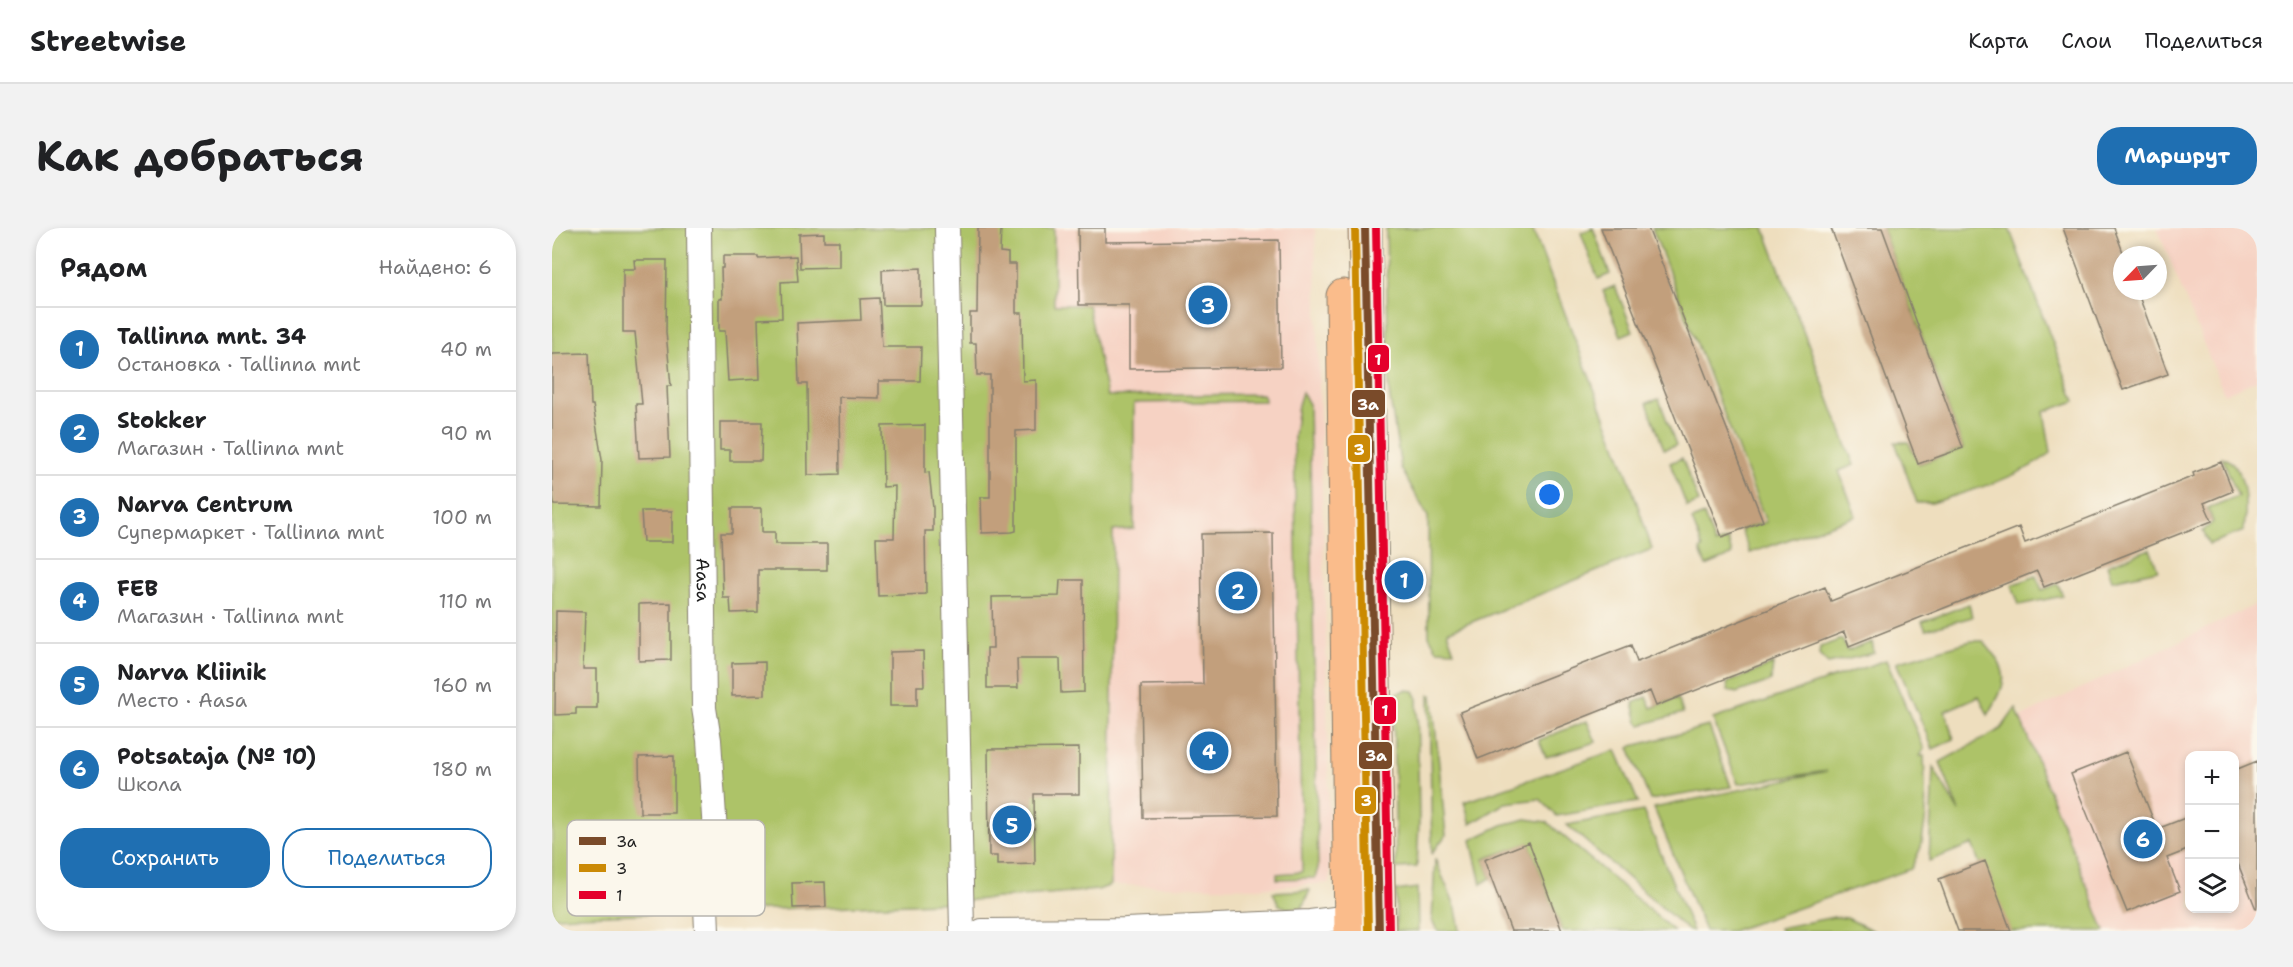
<!DOCTYPE html>
<html lang="ru">
<head>
<meta charset="utf-8">
<style>
  :root { --surface:#fff; --page:#f2f2f2; --text:#202124; --muted:#757577; --line:#e0e0e0; --accent:#1f6fb2 }
  body { margin:0; font-family:"Shantell Sans",sans-serif; background:var(--page); color:var(--text) }
  .controls { position:absolute; right:18px; bottom:18px; display:grid; overflow:hidden; border-radius:12px; box-shadow:0 3px 9px #0003 }
  .controls button { width:54px; height:54px; display:grid; place-items:center; padding:0; border:0; border-bottom:2px solid var(--line); background:var(--surface); color:var(--text); font:30px sans-serif }
  .compass { position:absolute; left:1561px; top:18px; width:54px; height:54px; border-radius:50%; background:var(--surface); box-shadow:0 3px 9px #0003; rotate:245deg }
  .you { position:absolute; left:998px; top:267px; width:21px; height:21px; margin:-15px; border:4px solid #fff; border-radius:50%; background:#1a73e8; box-shadow:0 0 0 9px #1a73e833 }
  .badge { display:grid; place-items:center; width:39px; height:39px; border-radius:50%; background:var(--accent); color:#fff; font-size:20px; font-weight:700 }
  .pin { position:absolute; translate:-50% -50%; border:3px solid #fff; box-shadow:0 2px 6px #0006 }
  .list { margin:0; padding:0; list-style:none }
  h2 { display:flex; justify-content:space-between; align-items:center; height:78px; margin:0; padding:0 24px; font-size:26px }
  h2 small { font-size:20px; font-weight:400; color:var(--muted) }
  .list li { display:grid; grid-template-columns:39px 1fr auto; gap:18px; align-items:center; box-sizing:border-box; height:84px; padding:0 24px; border-top:2px solid var(--line) }
  .list b { display:block; font-size:22px; white-space:nowrap }
  .list p { margin:0; font-size:20px; white-space:nowrap; color:var(--muted) }
  .list em { font-size:20px; font-style:normal; color:var(--muted) }
  .actions { display:flex; gap:12px; padding:18px 24px }
  .actions a { flex:1; padding:14px 0; border:2px solid var(--accent); border-radius:24px; text-align:center; font-size:21px; color:var(--accent) }
  .actions .main { background:var(--accent); color:#fff }
  .icon { flex:none; width:33px; height:33px; fill:none; stroke:currentColor; stroke-width:2; stroke-linecap:round; stroke-linejoin:round }
  .map { position:relative; flex:none; width:1705px; height:703px; overflow:hidden; border-radius:24px }
  header { display:flex; align-items:center; gap:36px; box-sizing:border-box; height:84px; padding:0 30px; background:var(--surface); border-bottom:2px solid var(--line) }
  header strong { font-size:28px }
  nav { display:flex; gap:33px; margin-inline-start:auto; font-size:21px }
  .intro { display:flex; align-items:center; justify-content:space-between; box-sizing:border-box; height:144px; padding:0 36px }
  h1 { margin:0; font-size:42px }
  .button { padding:15px 27px; border-radius:24px; background:var(--accent); color:#fff; font-size:21px; font-weight:700 }
  main { display:flex; gap:36px; padding:0 36px }
  aside { flex:1; background:var(--surface); border-radius:24px; box-shadow:0 3px 9px #0003 }
  .map>svg:first-child { display:block }
  .built { fill:#f6d2c3; fill-rule:evenodd }
  .green { fill:#adc368; stroke:#647042; stroke-width:1.5 }
  .building { fill:#c29f7c }
  .lines { fill:none; stroke-linecap:round; stroke-linejoin:round }
  .street-casing { stroke:#857d6d; stroke-width:26 }
  .highway-casing { stroke:#857d6d; stroke-width:35 }
  .street { stroke:#fff; stroke-width:24 }
  .highway { stroke:#fabc8b; stroke-width:33 }
  .bus-1-casing { stroke:#fbf7ec; stroke-width:12 }
  .bus-2-casing { stroke:#fbf7ec; stroke-width:12 }
  .bus-3-casing { stroke:#fbf7ec; stroke-width:12 }
  .bus-1 { stroke:#7a4b2a; stroke-width:8 }
  .bus-2 { stroke:#cb8a06; stroke-width:8 }
  .bus-3 { stroke:#e4002b; stroke-width:8 }
  .labels { text-anchor:middle; dominant-baseline:central; stroke-width:4.5; stroke-linejoin:round; paint-order:stroke }
  .street-label { font-size:18px; fill:#1c1c1c; stroke:#fbf7ec }
  .key { fill:#fbf7ec; stroke:#b8b5ae; stroke-width:1.5 }
  .key-label { font-size:16px; fill:#1c1c1c }
  .line-badge { stroke:#fbf7ec; stroke-width:2 }
  .badge-label { font-size:16px; text-anchor:middle; font-weight:bold; fill:#fff }
</style>
</head>
<body>
<header>
<strong>Streetwise</strong>
<nav><a>Карта</a><a>Слои</a><a>Поделиться</a></nav>
</header>
<div class="intro"><h1>Как добраться</h1><a class="button">Маршрут</a></div>
<main>
<aside>
<h2>Рядом<small>Найдено: 6</small></h2>
<ul class="list">
<li><span class="badge">1</span><div><b>Tallinna mnt. 34</b><p>Остановка · Tallinna mnt</p></div><em>40 m</em></li>
<li><span class="badge">2</span><div><b>Stokker</b><p>Магазин · Tallinna mnt</p></div><em>90 m</em></li>
<li><span class="badge">3</span><div><b>Narva Centrum</b><p>Супермаркет · Tallinna mnt</p></div><em>100 m</em></li>
<li><span class="badge">4</span><div><b>FEB</b><p>Магазин · Tallinna mnt</p></div><em>110 m</em></li>
<li><span class="badge">5</span><div><b>Narva Kliinik</b><p>Место · Aasa</p></div><em>160 m</em></li>
<li><span class="badge">6</span><div><b>Potsataja (№ 10)</b><p>Школа</p></div><em>180 m</em></li>
</ul>
<div class="actions"><a class="main">Сохранить</a><a>Поделиться</a></div>
</aside>
<div class="map">
<svg width="1705" height="703" viewBox="0 0 1705 703">
  <rect width="100%" height="100%" fill="#fbf7ec"/>
  <filter id="ink" filterUnits="userSpaceOnUse"><feTurbulence type="fractalNoise" baseFrequency=".0167" numOctaves="2"/><feDisplacementMap in="SourceGraphic" scale="12" xChannelSelector="R" yChannelSelector="G"/><feConvolveMatrix kernelMatrix="1 2 1 2 8 2 1 2 1" color-interpolation-filters="sRGB"/></filter>
  <filter id="wash" filterUnits="userSpaceOnUse"><feTurbulence type="fractalNoise" baseFrequency=".008" numOctaves="4" result="noise"/><feDisplacementMap in="SourceGraphic" scale="24" xChannelSelector="R" yChannelSelector="G"/><feGaussianBlur stdDeviation="1.35" result="paint"/><feColorMatrix in="noise" values="0 0 0 0 0 0 0 0 0 0 0 0 0 0 0 0 0 1.4 0 .05"/><feComposite in="paint" operator="in"/></filter>
  <g filter="url(#wash)">
    <rect width="100%" height="100%" fill="#eedebe"/>
    <path class="built" d="M479 0H763L774 412 778 655 706 660 559 657 558 321 525 144Z
      M1605 0H1705V152L1672 166Z
      M1705 376V703H1538L1459 494ZM1638 528H1682V680H1638Z"/>
    <path class="green" d="M0 0H502V77H536L555 168 710 166 713 173 582 175V301L561 303 559 657 546 662 386 675 0 689Z
      M834 0H980L1077 251 1100 321 895 404 902 423 885 422 877 408 876 289 849 240 837 164Z
      M1041 0 1058 46 1046 51 1029 5Z
      M1100 0H1212L1302 237 1287 243 1304 288 1198 325 1189 302 1214 294Z
      M1330 0H1457L1523 173 1492 184 1499 225C1463 252 1422 261 1380 275H1365L1343 214H1356L1367 236 1411 220Z
      M1063 58 1081 103 1069 108 1051 63Z
      M750 164 757 176 766 640 763 650 725 651V646L750 644 742 208 746 177Z
      M1107 171 1124 217 1112 221 1095 175Z
      M1670 229C1674 231 1680 234 1682 237 1695 253 1694 284 1692 303L1657 316 1651 303 1661 294 1656 280 1686 268Z
      M1130 230 1147 274 1135 279 1118 235Z
      M1152 287 1163 316 1176 312 1180 327 1154 338 1148 322 1151 320 1140 292Z
      M1598 321 1606 342 1560 352 1555 337Z
      M1484 348 1490 362 1506 356 1511 368 1467 377 1460 357Z
      M1417 376 1420 389 1374 402 1370 394Z
      M1290 411 1295 423 1320 414 1322 425 1276 436 1267 427 1268 419Z
      M1419 413H1431C1458 445 1457 452 1436 487L1427 468 1393 483 1402 511 1381 521 1344 434Z
      M1334 432 1372 521 1368 528H1372L1374 588 1369 619 1359 641 1180 703H1153L1102 580 1275 543 1186 556 1161 491Z
      M1221 436 1219 453 1184 465 1176 462 1175 455Z
      M853 462 862 463 865 469 867 594 865 639 844 640 841 467Z
      M877 467H880L894 607 880 625Z
      M1095 469 1099 480 1126 470 1131 485 1089 497 1086 494 1081 475Z
      M1464 480 1553 703H1454L1420 616 1377 633 1381 539 1407 584 1388 534 1449 501Z
      M1035 493 1044 514 994 529 987 512Z
      M1157 498 1179 559 1098 572 1077 519Z
      M1064 522 1086 574 1005 588 988 571 953 575 919 596 912 574Z
      M1091 583 1141 703H1137L1015 597Z
      M974 591 995 594 1122 703H1010L977 615 932 631 939 650 929 656 919 612 950 597Z
      M883 631 904 681 908 703H886L880 693Z
      M865 660 866 703H844V663Z
      M758 662 750 680H735L727 677 721 664Z
      M1282 689 1295 690 1322 703H1228L1227 700Z"/>
    <g id="blocks">
      <path class="building" d="M426 0H449L448 24 456 25V36H464V85H470L471 153 484 152V202L464 203V303L460 304 430 305 429 269H438V147H425L424 115H418V85H425Z
        M526 0H553V14L727 12 729 139 577 141V77H527Z
        M1049 0H1096L1211 293 1170 309Z
        M1279 0H1330L1411 220 1366 236Z
        M1511 0H1562L1572 27H1570V63H1585L1616 146 1571 162Z
        M272 5V13H287V39L248 40 247 6Z
        M171 28H206V30L244 28 246 53 229 54 230 90 206 91 208 151 176 153 173 103H167V71H170L169 40H171Z
        M82 32H115L114 104 119 158H115L118 229 87 230 84 176H90L83 104H71V41H83Z
        M369 40V77H331L330 42Z
        M327 70 330 119H369L368 153H327V170L287 169 288 246 256 247 255 156H247L245 95 309 92 308 71Z
        M37 125 39 177H41L50 232 49 278 2 277 0 253V126Z
        M168 194H210L209 233H178V222H168Z
        M373 197V245L377 244 381 280V303H373L374 366 326 368 324 310H342L343 258 331 259 330 198Z
        M1669 234 1681 263 1652 275 1660 293 1492 359 1485 343 1297 418 1292 404 1104 478 1098 463 926 531 908 484 1079 417 1085 434 1273 359 1279 373 1467 299 1473 315 1642 248 1641 245Z
        M180 280H210V304H223V316H275V342H206V384L179 385 178 370H171L169 305H180Z
        M89 283H120V314H91Z
        M721 305 725 588 591 590 589 457 651 456 649 306Z
        M508 352H531L532 464 509 465 508 431H465L466 460H435V420H441L440 369 507 368Z
        M119 375V432L87 433V376Z
        M4 383 33 384 31 441H45V480H24V486L3 487Z
        M371 423 372 458H365V478H338V424Z
        M213 434V467L180 468V435Z
        M527 520V566H482L483 636 445 637V628H437L436 521Z
        M1574 524 1605 601 1638 588V621L1615 630 1628 663 1575 684 1519 546Z
        M122 528V585H88L87 529Z
        M1705 533V681H1704L1683 628V542Z
        M977 614 1010 703H959L932 632Z
        M1433 633 1459 703H1406L1387 651Z
        M273 654 274 679 241 680 240 655Z"/>
    </g>
  </g>
  <g filter="url(#ink)">
    <use href="#blocks" fill-opacity="0" stroke="#857d6d" stroke-width="1.5"/>
    <g class="lines">
      <defs>
        <g id="street">
          <path id="s1" d="M147 0 152 480 157 512 166 650 154 678 155 703"/>
          <path d="M395 0 410 703"/>
          <path d="M430 703 573 702 758 694 799 689"/>
        </g>
        <path id="highway" d="M813 0 827 703
          M791 68 799 703"/>
      </defs>
      <use href="#street" class="street-casing"/>
      <use href="#highway" class="highway-casing"/>
      <use href="#street" class="street"/>
      <use href="#highway" class="highway"/>
      <defs>
        <path id="bus-1" d="M813 0 827 703"/>
        <path id="bus-2" d="M803 0 816 703"/>
        <path id="bus-3" d="M824 0 837 703"/>
      </defs>
      <use href="#bus-1" class="bus-1-casing"/>
      <use href="#bus-2" class="bus-2-casing"/>
      <use href="#bus-3" class="bus-3-casing"/>
      <use href="#bus-1" class="bus-1"/>
      <use href="#bus-2" class="bus-2"/>
      <use href="#bus-3" class="bus-3"/>
    </g>
  </g>
  <g class="labels">
    <g class="street-label">
      <text stroke="none"><textPath href="#s1" startOffset="352">Aasa</textPath></text>
    </g>
  </g>
  <rect x="15" y="592" width="198" height="96" rx="9" class="key"/>
  <rect x="27" y="609" width="27" height="8" fill="#7a4b2a"/>
  <rect x="27" y="636" width="27" height="8" fill="#cb8a06"/>
  <rect x="27" y="663" width="27" height="8" fill="#e4002b"/>
  <g class="key-label">
    <text x="64" y="619">3a</text>
    <text x="64" y="646">3</text>
    <text x="64" y="673">1</text>
  </g>
  <g class="line-badge">
    <rect x="815" y="116" width="23" height="29" rx="6" fill="#e4002b"/>
    <rect x="799" y="161" width="35" height="29" rx="6" fill="#7a4b2a"/>
    <rect x="795" y="206" width="24" height="29" rx="6" fill="#cb8a06"/>
    <rect x="821" y="468" width="24" height="29" rx="6" fill="#e4002b"/>
    <rect x="806" y="513" width="35" height="29" rx="6" fill="#7a4b2a"/>
    <rect x="802" y="558" width="23" height="29" rx="6" fill="#cb8a06"/>
  </g>
  <g class="badge-label">
    <text x="826" y="137">1</text>
    <text x="816" y="182">3a</text>
    <text x="807" y="227">3</text>
    <text x="833" y="488">1</text>
    <text x="824" y="533">3a</text>
    <text x="814" y="578">3</text>
  </g>
</svg>
<div class="controls">
<button>+</button>
<button>−</button>
<button><svg class="icon" aria-label="layers" viewBox="0 0 24 24"><path d="M12 4l9 5-9 5-9-5zM3 14l9 5 9-5"/></svg></button>
</div>
<svg class="compass" viewBox="-18 -18 36 36"><path d="M0-13l5 13h-10z" fill="#e53935"/><path d="M0 13l5-13h-10z" fill="#757577"/></svg>
<div class="you"></div>
<div class="pin badge" style="left:852px;top:352px">1</div>
<div class="pin badge" style="left:686px;top:363px">2</div>
<div class="pin badge" style="left:656px;top:77px">3</div>
<div class="pin badge" style="left:657px;top:523px">4</div>
<div class="pin badge" style="left:460px;top:597px">5</div>
<div class="pin badge" style="left:1591px;top:611px">6</div>
</div>
</main>
</body>
</html>
